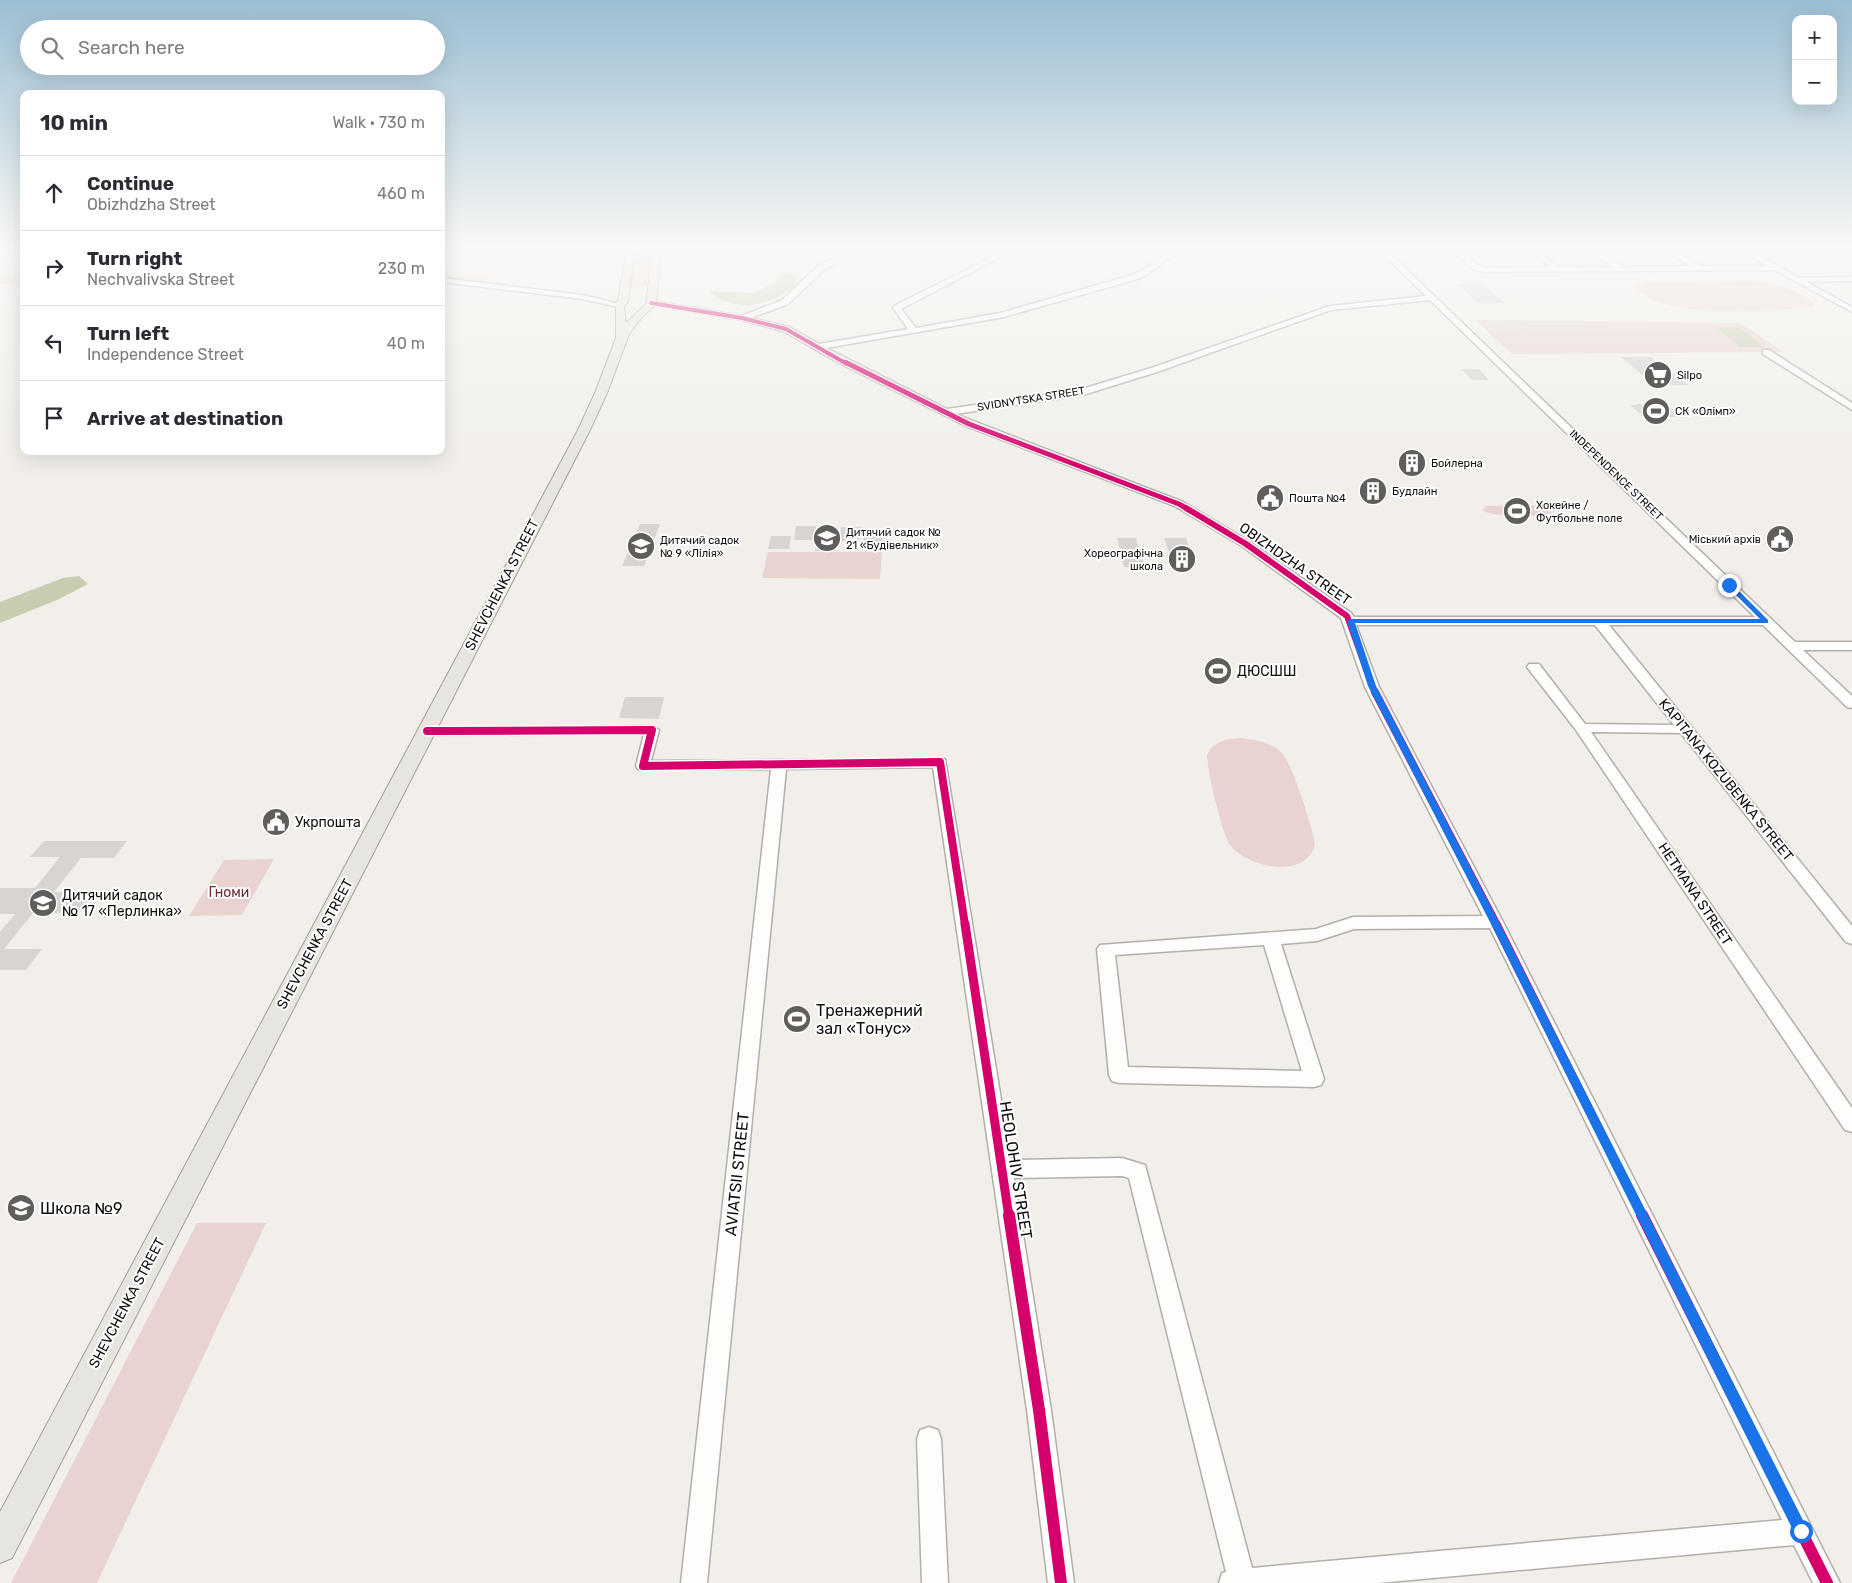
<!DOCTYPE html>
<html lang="en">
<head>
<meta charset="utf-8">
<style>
  :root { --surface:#fff; --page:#f2f2f3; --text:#2b2b33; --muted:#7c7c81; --line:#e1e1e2 }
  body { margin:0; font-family:Rubik,sans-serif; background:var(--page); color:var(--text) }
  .controls { position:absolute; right:15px; top:15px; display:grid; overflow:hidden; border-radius:10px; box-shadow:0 5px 20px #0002 }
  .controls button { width:45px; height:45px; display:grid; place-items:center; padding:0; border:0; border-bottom:1px solid var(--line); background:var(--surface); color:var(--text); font:25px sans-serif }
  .stop { position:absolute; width:15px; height:15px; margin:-11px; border:4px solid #1a73e8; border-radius:50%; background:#fff }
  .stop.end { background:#1a73e8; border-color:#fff; box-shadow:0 1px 5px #0008 }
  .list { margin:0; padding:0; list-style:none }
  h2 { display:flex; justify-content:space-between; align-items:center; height:65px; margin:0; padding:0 20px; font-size:21px }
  h2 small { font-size:16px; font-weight:400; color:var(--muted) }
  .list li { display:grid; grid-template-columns:32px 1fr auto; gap:15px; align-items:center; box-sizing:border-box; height:75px; padding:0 20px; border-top:1px solid var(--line) }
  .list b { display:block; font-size:19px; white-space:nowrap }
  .list p { margin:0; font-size:16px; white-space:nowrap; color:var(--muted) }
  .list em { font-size:16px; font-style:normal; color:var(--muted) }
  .icon { flex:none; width:28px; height:28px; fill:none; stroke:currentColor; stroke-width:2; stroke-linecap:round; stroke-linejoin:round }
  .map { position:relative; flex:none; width:1852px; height:1583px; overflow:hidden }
  .search { position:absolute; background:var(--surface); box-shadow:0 5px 20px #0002; left:20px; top:20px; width:425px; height:55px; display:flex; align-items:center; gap:12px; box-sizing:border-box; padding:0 18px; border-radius:28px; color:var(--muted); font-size:19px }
  .panel { position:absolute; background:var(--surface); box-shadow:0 5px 20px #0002; left:20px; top:90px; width:425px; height:365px; border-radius:10px }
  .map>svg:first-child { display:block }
  .green { fill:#e8d3d1 }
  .water { fill:#c7cdb1 }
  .building { fill:#d7d4d1 }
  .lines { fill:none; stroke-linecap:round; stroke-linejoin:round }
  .minor-casing { stroke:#b2afab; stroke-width:3 }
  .major-casing { stroke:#a4a095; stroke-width:2 }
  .minor { fill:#fdfdfc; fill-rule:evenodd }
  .major { fill:#e6e5e0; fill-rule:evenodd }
  .cycleway-far5-casing { stroke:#fff; stroke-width:5.5 }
  .cycleway-far4-casing { stroke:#fff; stroke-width:7 }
  .cycleway-far3-casing { stroke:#fff; stroke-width:9 }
  .cycleway-far2-casing { stroke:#fff; stroke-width:11 }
  .cycleway-far1-casing { stroke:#fff; stroke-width:12 }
  .cycleway-casing { stroke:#fff; stroke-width:15 }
  .cycleway-far5 { stroke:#d6006c; stroke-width:4 }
  .cycleway-far4 { stroke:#d6006c; stroke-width:5 }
  .cycleway-far3 { stroke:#d6006c; stroke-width:6 }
  .cycleway-far2 { stroke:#d6006c; stroke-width:8 }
  .cycleway-far1 { stroke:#d6006c; stroke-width:9 }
  .cycleway { stroke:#d6006c; stroke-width:12 }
  .route { fill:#1a73e8 }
  .labels { text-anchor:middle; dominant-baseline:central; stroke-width:4; stroke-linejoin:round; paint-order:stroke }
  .far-poi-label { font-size:11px; fill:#110f0d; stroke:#fff; text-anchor:start }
  .far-street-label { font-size:11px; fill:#110f0d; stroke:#fff }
  .street-label { font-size:14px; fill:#110f0d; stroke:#fff }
  .poi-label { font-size:14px; fill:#110f0d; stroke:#fff; text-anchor:start }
  .park-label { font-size:14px; fill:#672e31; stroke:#fff }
  .near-poi-label { font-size:16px; fill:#110f0d; stroke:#fff; text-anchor:start }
  .near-street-label { font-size:16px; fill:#110f0d; stroke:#fff }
</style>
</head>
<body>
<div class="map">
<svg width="1852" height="1583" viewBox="0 0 1852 1583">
  <rect width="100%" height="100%" fill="#f2efea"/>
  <path class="green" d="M636 247H653L646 286 638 288 629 287Z
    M24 269V286L0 284V281Z
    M441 270H449L446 275 489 273 485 282 441 278Z
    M1753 281C1776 284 1795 288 1814 303L1813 307C1774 311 1693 315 1657 302 1648 299 1641 294 1636 287L1646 282Z
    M1475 320 1741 323 1783 352 1512 354Z
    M1523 505 1541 506 1552 513C1542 518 1490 517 1482 510L1486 506Z
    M768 552H882L880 579 762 578Z
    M1241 738C1255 740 1270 742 1281 752 1292 762 1313 829 1315 845 1305 880 1248 868 1230 845 1222 834 1207 770 1207 755 1213 741 1227 739 1241 738Z
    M274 859 242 915 189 916 224 860Z
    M197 1223H266L97 1583H11Z"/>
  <path class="water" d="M779 273 796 276 795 286C769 307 735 313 708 291L755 293 777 281 776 278Z
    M1716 327 1740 328 1764 347H1739Z
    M79 576 88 584 57 600 0 623V602L63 578Z"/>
  <path class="building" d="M1458 284H1484L1505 303H1478Z
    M1620 357H1651L1688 385H1655Z
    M1461 369H1479L1489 380H1472Z
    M1636 404H1666L1682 417H1644L1630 405H1637Z
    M1362 485H1375L1384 497H1370Z
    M640 524H660L644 566H622Z
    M796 526H816L814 540H794Z
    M841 527H861L859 541H839Z
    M771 536H791L789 549H768Z
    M818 536H838L836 551H815Z
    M864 536H883L882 550H862Z
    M1117 538H1136L1145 567H1124Z
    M1164 538H1186L1195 567H1174Z
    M625 697H664L659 719 619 718Z
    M44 841H127L114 858H81L54 892H95L79 913H33L4 949H42L26 970H0V932L15 914H0V888H35L60 857H30Z"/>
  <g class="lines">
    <defs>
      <path id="minor" d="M858 247H866L825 269 788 304 751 318 789 327 819 344 908 329 893 308 894 306 1012 247H1020L901 309 916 328 1000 313 1135 274 1178 247H1186L1141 278 1004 317 826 348 947 409 1079 390 1151 368 1330 306 1426 296 1376 247H1383L1795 642H1852V650H1803L1852 696V708L1847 707 1763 625H1609L1852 926V944L1846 942 1681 733 1591 732 1852 1108V1132L1845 1130 1576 730 1527 667 1529 664H1539L1585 724 1674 725 1595 625H1356L1379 687 1503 922 1840 1583H1813L1794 1545 1378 1583H1219L1222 1573 1226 1572 1129 1178 1122 1176 1014 1178 1051 1410 1074 1583H1048L1027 1410 933 767 786 769 707 1583H681L771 769H638L636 766 644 734 427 735 422 734 420 731 422 728 652 726 659 730 651 761 945 759 1011 1160 1122 1158 1145 1165 1252 1568 1782 1520 1490 928 1354 929 1317 941 1281 944 1324 1079 1321 1085 1314 1087 1119 1083 1112 1081 1109 1075 1097 949 1100 945 1316 929 1353 917 1483 916 1365 687 1341 618 1242 546 1175 506 966 426 839 363 783 331 742 320 647 303 651 301 742 316 782 300 819 265ZM1430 300 1755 617H1354L1351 613 1250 542 1183 502 955 414 1083 395 1157 372 1331 310ZM1264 945 1302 1071 1128 1067 1115 955Z
        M1449 247C1464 247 1471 264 1485 268L1550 267 1526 247H1533L1559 267H1612L1583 247H1591L1622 267 1690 266 1661 247H1669L1700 266H1767L1735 247H1743L1799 278 1852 277V281L1807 282 1852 307V312L1775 270 1485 272 1474 270Z
        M441 278 583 295 623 305 619 307 582 299 441 282Z
        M1763 350H1769L1852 403V410L1763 354Z
        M929 1427 938 1430 941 1439 948 1583H922L917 1439 920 1430Z"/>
      <path id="major" d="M627 247H635L628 302 624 306 626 323 646 304 653 247H661L656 305 643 316 629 334 607 393 589 432 12 1558 0 1563V1512L577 432 595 393 616 338V308L614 305 618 301Z"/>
    </defs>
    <use href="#minor" class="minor-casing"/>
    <use href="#major" class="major-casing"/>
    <use href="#minor" class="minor"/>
    <use href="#major" class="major"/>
    <defs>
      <path id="cycleway-far5" d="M651 303 742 318 786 329 847 364"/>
      <path id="cycleway-far4" d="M845 362 969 424 1179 504 1189 510"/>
      <path id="cycleway-far3" d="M1186 508 1246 544 1347 616 1375 694"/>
      <path id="cycleway-far2" d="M1375 692 1497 925
        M427 731 652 730 643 766 940 762 965 925"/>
      <path id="cycleway-far1" d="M965 924 1009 1217
        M1496 924 1643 1217"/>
      <path id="cycleway" d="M1009 1215 1039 1410 1061 1583
        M1642 1215 1827 1583"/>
    </defs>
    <use href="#cycleway-far5" class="cycleway-far5-casing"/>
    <use href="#cycleway-far4" class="cycleway-far4-casing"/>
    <use href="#cycleway-far3" class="cycleway-far3-casing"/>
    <use href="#cycleway-far2" class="cycleway-far2-casing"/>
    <use href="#cycleway-far1" class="cycleway-far1-casing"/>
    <use href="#cycleway" class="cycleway-casing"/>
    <use href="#cycleway-far5" class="cycleway-far5"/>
    <use href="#cycleway-far4" class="cycleway-far4"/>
    <use href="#cycleway-far3" class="cycleway-far3"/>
    <use href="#cycleway-far2" class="cycleway-far2"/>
    <use href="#cycleway-far1" class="cycleway-far1"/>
    <use href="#cycleway" class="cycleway"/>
  </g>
  <linearGradient id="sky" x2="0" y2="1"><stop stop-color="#9bbed2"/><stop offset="0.53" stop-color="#f9f8f6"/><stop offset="1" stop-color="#f9f8f6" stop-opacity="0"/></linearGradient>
  <rect width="1852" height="469" fill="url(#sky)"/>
  <path class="route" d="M1727 584H1732L1768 620V623H1355L1376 686 1499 922 1806 1526 1808 1531 1806 1536 1801 1538 1796 1536 1490 922 1368 686 1347 621 1351 619H1760L1727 586Z"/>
  <defs>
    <symbol id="supermarket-disc" viewBox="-11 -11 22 22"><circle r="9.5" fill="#605d5a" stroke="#fff"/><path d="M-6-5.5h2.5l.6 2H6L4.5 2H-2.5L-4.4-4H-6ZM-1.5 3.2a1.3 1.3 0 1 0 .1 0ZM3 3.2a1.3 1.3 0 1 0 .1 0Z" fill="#fff"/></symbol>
    <symbol id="stadium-disc" viewBox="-11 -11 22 22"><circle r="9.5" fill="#605d5a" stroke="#fff"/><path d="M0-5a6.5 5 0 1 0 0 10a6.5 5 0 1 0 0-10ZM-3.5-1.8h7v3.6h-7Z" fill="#fff"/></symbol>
    <symbol id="building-disc" viewBox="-11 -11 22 22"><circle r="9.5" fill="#605d5a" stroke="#fff"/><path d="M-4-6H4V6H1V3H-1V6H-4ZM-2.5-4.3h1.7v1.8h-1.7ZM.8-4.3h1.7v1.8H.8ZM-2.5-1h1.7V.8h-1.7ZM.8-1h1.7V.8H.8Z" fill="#fff"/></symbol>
    <symbol id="civic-disc" viewBox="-11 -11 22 22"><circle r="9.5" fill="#605d5a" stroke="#fff"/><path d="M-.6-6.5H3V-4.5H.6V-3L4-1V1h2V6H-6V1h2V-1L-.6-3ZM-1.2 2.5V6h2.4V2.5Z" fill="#fff"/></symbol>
    <symbol id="school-disc" viewBox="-11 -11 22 22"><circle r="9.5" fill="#605d5a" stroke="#fff"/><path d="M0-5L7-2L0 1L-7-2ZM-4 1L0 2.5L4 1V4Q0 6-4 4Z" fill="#fff"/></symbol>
  </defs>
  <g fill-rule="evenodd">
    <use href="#supermarket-disc" x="1642" y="359" width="32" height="32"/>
    <use href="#stadium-disc" x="1640" y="395" width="32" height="32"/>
    <use href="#building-disc" x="1396" y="447" width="32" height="32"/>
    <use href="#building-disc" x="1357" y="475" width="32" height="32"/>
    <use href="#civic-disc" x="1254" y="482" width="32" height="32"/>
    <use href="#stadium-disc" x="1501" y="495" width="32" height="32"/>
    <use href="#school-disc" x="811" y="522" width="32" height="32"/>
    <use href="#civic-disc" x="1764" y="523" width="32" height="32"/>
    <use href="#school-disc" x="625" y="530" width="32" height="32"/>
    <use href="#building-disc" x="1166" y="543" width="32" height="32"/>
    <use href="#stadium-disc" x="1202" y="655" width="32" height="32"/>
    <use href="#civic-disc" x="260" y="806" width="32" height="32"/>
    <use href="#school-disc" x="27" y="887" width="32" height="32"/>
    <use href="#stadium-disc" x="781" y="1003" width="32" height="32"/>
    <use href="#school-disc" x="5" y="1192" width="32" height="32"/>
  </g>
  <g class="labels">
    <g class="far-poi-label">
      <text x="1677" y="375">Silpo</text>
      <text x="1675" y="411">СК «Олімп»</text>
      <text x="1431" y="463">Бойлерна</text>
      <text x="1392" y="491">Будлайн</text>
      <text x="1289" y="498">Пошта №4</text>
      <text x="1536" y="505">Хокейне /<tspan x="1536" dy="13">Футбольне поле</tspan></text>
      <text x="846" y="532">Дитячий садок №<tspan x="846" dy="13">21 «Будівельник»</tspan></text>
      <text x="1761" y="539" text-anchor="end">Міський архів</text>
      <text x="660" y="540">Дитячий садок<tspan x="660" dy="13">№ 9 «Лілія»</tspan></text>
      <text x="1163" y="553" text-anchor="end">Хореографічна<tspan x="1163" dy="13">школа</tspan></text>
    </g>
    <g class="far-street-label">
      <text transform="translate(1031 399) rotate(-9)">SVIDNYTSKA STREET</text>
      <text transform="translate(1616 475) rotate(44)">INDEPENDENCE STREET</text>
    </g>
    <g class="street-label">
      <text transform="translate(1295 564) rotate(35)">OBIZHDZHA STREET</text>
      <text transform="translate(502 585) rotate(-63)">SHEVCHENKA STREET</text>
      <text transform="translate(1726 780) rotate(51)">KAPITANA KOZUBENKA STREET</text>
      <text transform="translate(1695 894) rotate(56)">HETMANA STREET</text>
      <text transform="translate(315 944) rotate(-62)">SHEVCHENKA STREET</text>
      <text transform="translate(127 1303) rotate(-62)">SHEVCHENKA STREET</text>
    </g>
    <g class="poi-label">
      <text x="1237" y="671">ДЮСШШ</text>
      <text x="295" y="822">Укрпошта</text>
      <text x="62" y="895">Дитячий садок<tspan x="62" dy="16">№ 17 «Перлинка»</tspan></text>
    </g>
    <g class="park-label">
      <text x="229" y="892">Гноми</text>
    </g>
    <g class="near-poi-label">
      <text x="816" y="1010">Тренажерний<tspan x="816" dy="18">зал «Тонус»</tspan></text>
      <text x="40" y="1208">Школа №9</text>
    </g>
    <g class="near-street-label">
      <text transform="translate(1016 1170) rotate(81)">HEOLOHIV STREET</text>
      <text transform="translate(737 1174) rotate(-84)">AVIATSII STREET</text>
    </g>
  </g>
</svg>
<div class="controls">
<button>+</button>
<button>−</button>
</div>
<div class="stop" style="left:1801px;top:1531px"></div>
<div class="stop end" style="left:1729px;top:585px"></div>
<div class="search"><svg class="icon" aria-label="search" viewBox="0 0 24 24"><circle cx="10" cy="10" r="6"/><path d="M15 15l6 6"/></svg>Search here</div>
<section class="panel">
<h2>10 min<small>Walk · 730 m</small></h2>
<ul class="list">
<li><svg class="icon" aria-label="ahead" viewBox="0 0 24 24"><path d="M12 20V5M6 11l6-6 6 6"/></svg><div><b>Continue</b><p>Obizhdzha Street</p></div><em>460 m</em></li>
<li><svg class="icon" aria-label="right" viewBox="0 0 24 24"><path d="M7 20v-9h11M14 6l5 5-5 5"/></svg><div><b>Turn right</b><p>Nechvalivska Street</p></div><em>230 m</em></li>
<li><svg class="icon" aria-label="left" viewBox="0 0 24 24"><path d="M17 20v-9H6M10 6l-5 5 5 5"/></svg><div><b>Turn left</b><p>Independence Street</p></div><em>40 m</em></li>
<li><svg class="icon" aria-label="arrive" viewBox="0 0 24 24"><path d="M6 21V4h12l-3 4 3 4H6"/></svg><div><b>Arrive at destination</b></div></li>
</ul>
</section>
</div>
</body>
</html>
